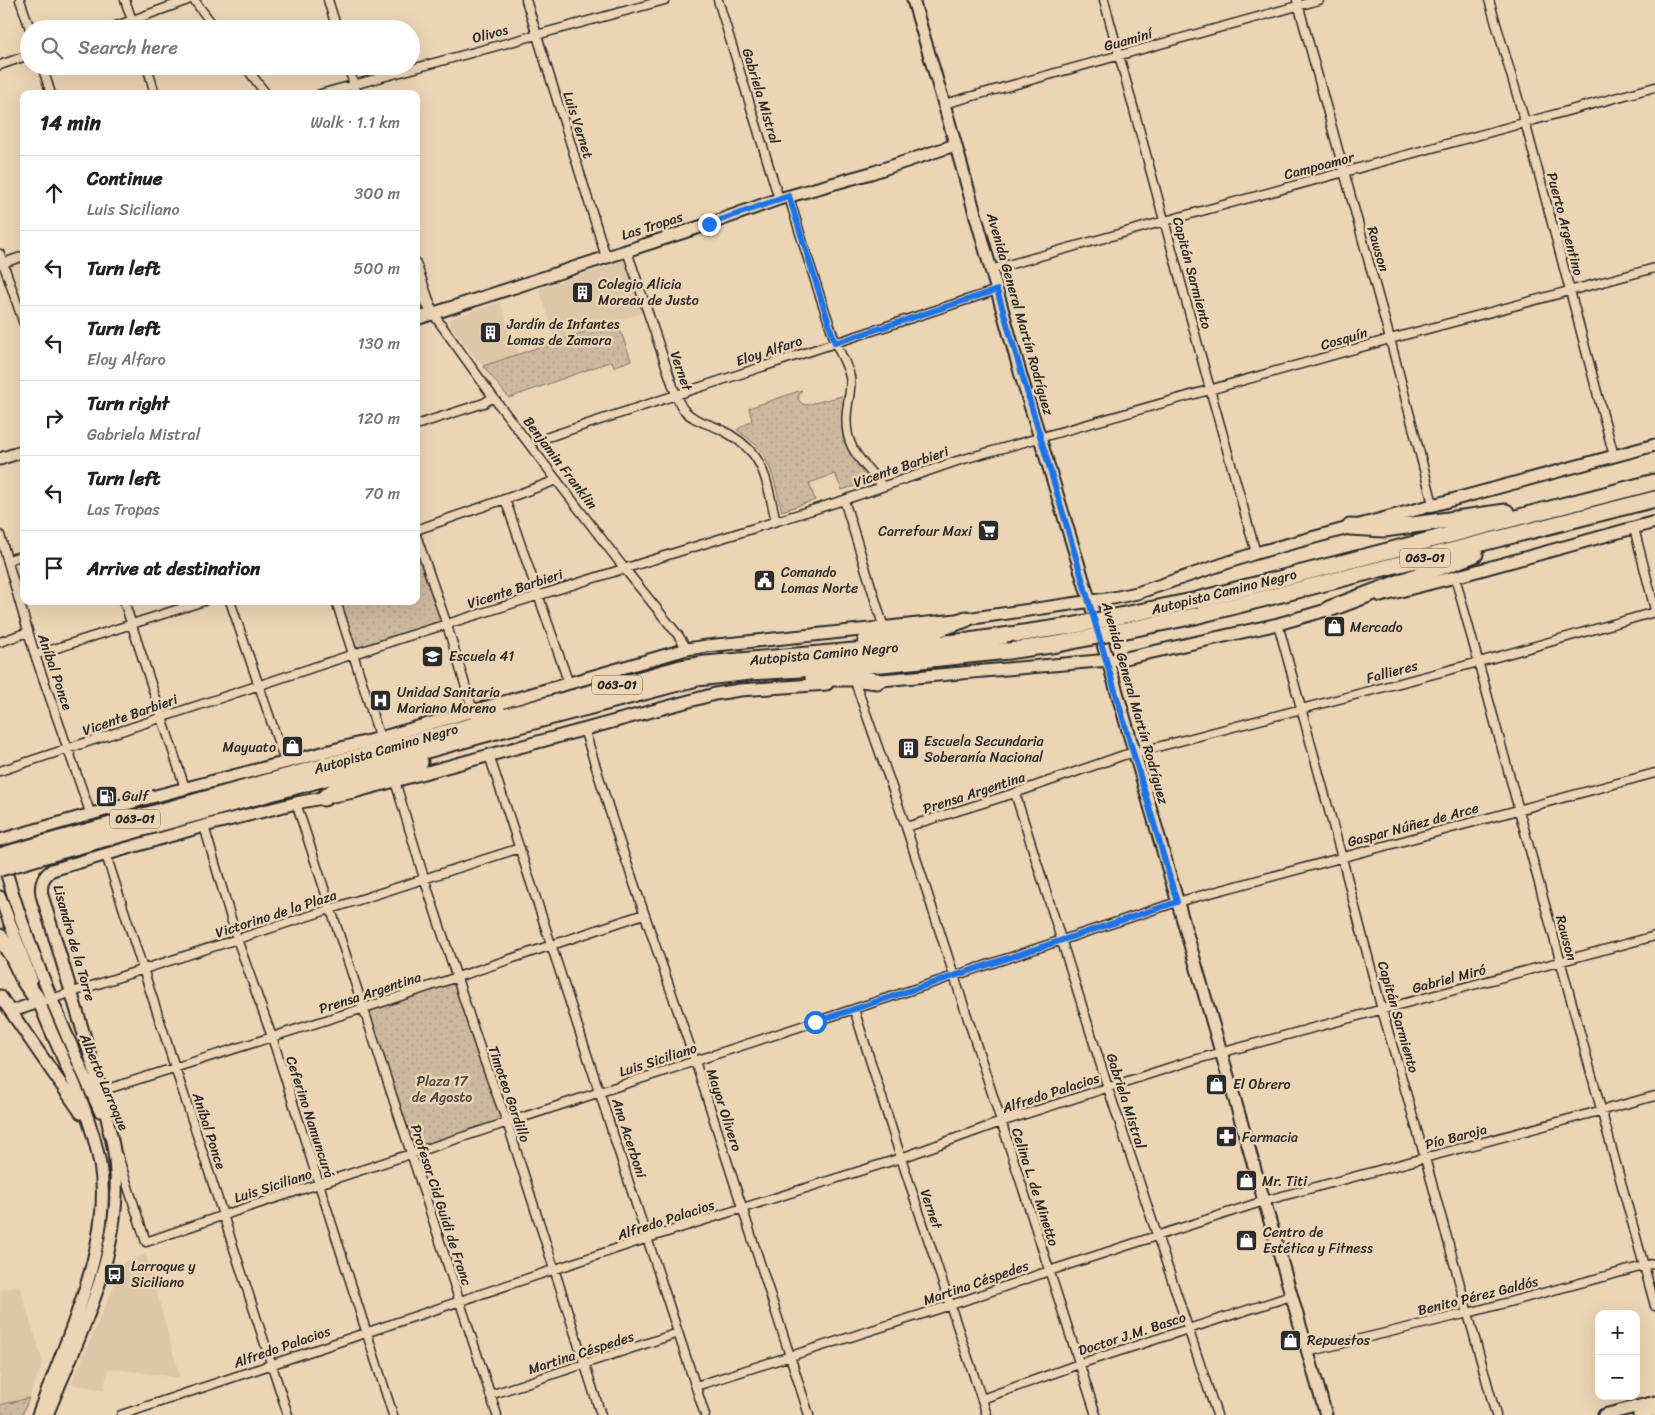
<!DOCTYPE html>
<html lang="en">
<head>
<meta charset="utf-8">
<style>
  :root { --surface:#fff; --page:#f6f6f6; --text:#222; --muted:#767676; --line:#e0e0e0 }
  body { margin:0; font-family:Sriracha,sans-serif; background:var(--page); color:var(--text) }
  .controls { position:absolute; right:15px; bottom:15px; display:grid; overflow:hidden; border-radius:10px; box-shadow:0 5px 20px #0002 }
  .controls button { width:45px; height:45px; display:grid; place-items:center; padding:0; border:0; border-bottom:1px solid var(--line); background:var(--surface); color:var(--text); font:25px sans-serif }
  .stop { position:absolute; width:15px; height:15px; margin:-11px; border:4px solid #1a73e8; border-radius:50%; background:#fff }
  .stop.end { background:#1a73e8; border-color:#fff; box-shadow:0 1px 5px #0008 }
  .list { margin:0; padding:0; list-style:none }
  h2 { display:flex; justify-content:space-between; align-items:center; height:65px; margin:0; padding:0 20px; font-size:21px }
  h2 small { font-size:16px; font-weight:400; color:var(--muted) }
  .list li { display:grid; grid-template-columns:32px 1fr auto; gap:15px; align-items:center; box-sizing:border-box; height:75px; padding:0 20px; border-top:1px solid var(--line) }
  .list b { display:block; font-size:19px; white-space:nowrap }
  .list p { margin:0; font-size:16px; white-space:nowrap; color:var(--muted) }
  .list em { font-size:16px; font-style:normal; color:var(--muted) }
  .icon { flex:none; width:28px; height:28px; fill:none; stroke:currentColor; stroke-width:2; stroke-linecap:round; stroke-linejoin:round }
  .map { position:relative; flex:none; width:1655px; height:1415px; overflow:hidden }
  .search { position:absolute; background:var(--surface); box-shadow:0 5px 20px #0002; left:20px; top:20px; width:400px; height:55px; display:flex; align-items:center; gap:12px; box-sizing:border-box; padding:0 18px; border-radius:28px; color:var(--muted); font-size:19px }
  .panel { position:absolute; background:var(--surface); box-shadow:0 5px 20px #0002; left:20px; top:90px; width:400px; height:515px; border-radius:10px }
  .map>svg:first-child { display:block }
  .built { fill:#dcc7a9 }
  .park { fill:url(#park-dots); stroke:#7c7265 }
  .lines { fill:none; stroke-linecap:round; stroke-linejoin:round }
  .street-casing { stroke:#2b2b2b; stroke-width:11 }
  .secondary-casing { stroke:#2b2b2b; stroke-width:15 }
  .highway-casing { stroke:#2b2b2b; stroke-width:19 }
  .street { stroke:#ecd5b5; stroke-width:8 }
  .secondary { stroke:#ecd5b5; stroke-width:11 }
  .highway { stroke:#ecd5b5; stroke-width:15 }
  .highway-bridge-casing { stroke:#2b2b2b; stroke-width:19; stroke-linecap:butt }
  .highway-bridge { stroke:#ecd5b5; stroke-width:15 }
  .route { stroke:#1a73e8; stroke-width:6 }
  .labels { text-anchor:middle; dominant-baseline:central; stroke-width:5; stroke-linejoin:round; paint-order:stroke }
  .shield { fill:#ecd5b5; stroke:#655e54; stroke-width:1 }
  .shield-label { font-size:12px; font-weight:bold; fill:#2b2b2b }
  .street-label { font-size:14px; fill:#2b2b2b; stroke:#ecd5b5 }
  .poi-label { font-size:14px; fill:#2b2b2b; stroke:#ecd5b5; text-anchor:start }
  .park-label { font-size:14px; fill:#43403c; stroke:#ecd5b5 }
</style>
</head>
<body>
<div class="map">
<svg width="1655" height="1415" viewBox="0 0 1655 1415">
  <defs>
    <pattern id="park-dots" width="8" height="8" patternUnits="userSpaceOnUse" patternTransform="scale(1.25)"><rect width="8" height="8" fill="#cdb99f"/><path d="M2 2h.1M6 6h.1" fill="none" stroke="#b09f89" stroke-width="1.8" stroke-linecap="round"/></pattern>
  </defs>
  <rect width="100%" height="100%" fill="#ecd5b5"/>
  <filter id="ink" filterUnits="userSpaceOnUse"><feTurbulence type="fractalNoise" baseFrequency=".02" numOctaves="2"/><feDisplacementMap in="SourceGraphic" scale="10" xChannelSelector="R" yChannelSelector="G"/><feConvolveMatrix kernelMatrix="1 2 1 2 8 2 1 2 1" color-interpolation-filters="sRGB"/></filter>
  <g filter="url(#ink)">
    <path class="built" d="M628 259 644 312 556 341 539 289Z
      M500 302 518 354 483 366 449 324V319Z
      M146 1254 180 1378 108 1368 104 1390 71 1384 125 1261Z
      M19 1285 43 1362 29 1398 0 1405V1290Z"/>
    <path class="park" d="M617 321 631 360 614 367 612 361 509 398 483 366Z
      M802 390C797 396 797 403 806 405L846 395 842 427 843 440 868 482 842 490 835 474 809 483 815 500 782 511C776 488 772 463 756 445 750 439 743 435 737 430L752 420 749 408Z
      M416 535 446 621 352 656 336 601H416Z
      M456 977 507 1122 411 1154 364 1008Z
      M29 1398 22 1415H0V1405Z"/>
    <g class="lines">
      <defs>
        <path id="street" d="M20 0 30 29
          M125 0 135 29
          M194 0 216 29
          M328 0 337 29
          M526 0 606 257
          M718 0 779 199
          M1104 0 1210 389 1256 553
          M1297 0 1390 339 1433 504
          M1489 0 1525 122 1614 456
          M108 29 188 0
          M0 65 29 55
          M42 66 51 94
          M147 66 155 94
          M245 66 266 94
          M348 66 357 94
          M320 94 665 0
          M944 104 1319 0
          M789 197C803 244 818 291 834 338 838 351 847 363 850 377 852 387 848 400 847 411 843 448 861 460 883 486
          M627 251 676 395C678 400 680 405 683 409 693 421 707 423 720 429 732 435 746 445 754 455 768 475 770 498 776 521
          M0 254 24 324
          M416 263 431 306
          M0 264 24 256
          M990 270 1165 221 1655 87
          M416 290 493 397 624 568 678 635 687 649
          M416 425 484 403 493 397
          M548 437 997 290
          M505 499 569 684
          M844 500 884 628
          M1634 528 1655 610
          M416 530 505 499 557 480
          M0 535 35 655 91 815
          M416 535 447 625 473 711
          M8 560 24 555
          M1455 577 1655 1306
          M124 601 185 788
          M230 601 285 762
          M336 601 380 738
          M1278 624 1342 858 1382 1010 1425 1158 1496 1415
          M0 642 28 632
          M35 655 204 601
          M855 682 906 827 1096 1415
          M584 729 616 831 695 1061 809 1415
          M489 755 705 1415
          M0 771 399 639 844 500 957 461 1390 339 1655 268
          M395 781 424 878 482 1054 507 1122 601 1415
          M1015 793 1108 1088 1217 1415
          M296 803 497 1415
          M204 826 237 939 272 1037 393 1415
          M906 827 1015 793 1124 755 1146 750 1479 662 1655 612
          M106 855 288 1415
          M48 1000 520 848
          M854 1009 901 1158 987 1415
          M101 1091 386 1001 644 914
          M118 1156 146 1242 224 1215 854 1009 1177 902 1655 773
          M1307 1352 1468 1313 1655 1263
          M696 1386 951 1305 1049 1271 1264 1201 1655 1096
          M490 1395 678 1333
          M982 1399 1079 1364 1291 1296
          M121 1415 648 1238 901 1158 1001 1122 1190 1061 1655 936"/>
        <path id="secondary" d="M913 0 944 104 1022 379 1108 661 1326 1415
          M416 319 709 224 779 199 871 173 955 145
          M0 459 24 451
          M1381 596 1455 577 1655 522
          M870 681 1121 659 1278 624 1337 607
          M0 840 144 799 380 738 687 649 707 646 966 619 1113 598 1137 593 1256 553 1655 445
          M3 861C27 947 64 1030 100 1111
          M0 897 31 979
          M36 994C57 1051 89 1104 100 1164 114 1242 65 1343 38 1415
          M0 996 81 1113
          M12 1011 39 1002
          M111 1136 101 1091 42 895C40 884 43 876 52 870L204 826 296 803 354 792 715 694 740 690 827 684
          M47 1415C79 1336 120 1259 116 1172 115 1158 114 1143 109 1131
          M1604 1415 1655 1402
          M1639 1415 1655 1411"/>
        <path id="highway" d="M1350 527 1384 529 1506 512
          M1197 600 1655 482
          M1329 609 1475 554
          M1195 616 1655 499
          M866 640 924 634 966 619
          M813 678H853L877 681
          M473 711 482 713 497 710
          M324 798 335 790 420 762
          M42 844C256 787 468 725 681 668L706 664 969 641 1017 634
          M45 855 485 734 697 678 750 672 882 664 1008 651
          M0 937 12 955 25 982 39 1002"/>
      </defs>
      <use href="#street" class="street-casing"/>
      <use href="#secondary" class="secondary-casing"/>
      <use href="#highway" class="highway-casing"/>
      <use href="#street" class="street"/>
      <use href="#secondary" class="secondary"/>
      <use href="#highway" class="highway"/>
      <defs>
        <path id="highway-bridge" d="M1017 634 1071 626 1197 600
          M1008 651 1058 644 1195 616
          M0 856 42 844
          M0 868 45 855"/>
      </defs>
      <use href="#highway-bridge" class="highway-bridge-casing"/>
      <use href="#highway-bridge" class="highway-bridge"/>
    </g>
  </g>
  <g class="lines" filter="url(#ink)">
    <path class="route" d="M709 224 789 196 835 343 997 290C1057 494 1118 697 1177 902L815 1022"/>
  </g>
  <defs>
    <symbol id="building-square" viewBox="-11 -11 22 22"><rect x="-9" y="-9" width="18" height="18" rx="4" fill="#2b2b2b" stroke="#ecd5b5"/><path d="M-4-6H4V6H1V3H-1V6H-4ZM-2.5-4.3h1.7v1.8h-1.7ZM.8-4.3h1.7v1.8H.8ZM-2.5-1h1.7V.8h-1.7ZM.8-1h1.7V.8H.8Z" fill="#fff"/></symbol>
    <symbol id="supermarket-square" viewBox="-11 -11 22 22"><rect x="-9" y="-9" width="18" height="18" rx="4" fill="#2b2b2b" stroke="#ecd5b5"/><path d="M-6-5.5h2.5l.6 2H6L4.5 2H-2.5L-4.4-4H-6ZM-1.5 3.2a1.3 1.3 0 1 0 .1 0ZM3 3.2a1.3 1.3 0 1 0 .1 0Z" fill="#fff"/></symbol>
    <symbol id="civic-square" viewBox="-11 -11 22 22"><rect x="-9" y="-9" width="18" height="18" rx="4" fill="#2b2b2b" stroke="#ecd5b5"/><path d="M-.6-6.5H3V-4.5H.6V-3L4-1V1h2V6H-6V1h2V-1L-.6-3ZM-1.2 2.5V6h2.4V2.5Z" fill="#fff"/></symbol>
    <symbol id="shop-square" viewBox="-11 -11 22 22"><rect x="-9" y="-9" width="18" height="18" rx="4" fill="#2b2b2b" stroke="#ecd5b5"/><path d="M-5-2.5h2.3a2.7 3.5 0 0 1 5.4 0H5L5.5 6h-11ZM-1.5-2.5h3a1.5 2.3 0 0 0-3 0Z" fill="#fff"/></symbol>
    <symbol id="school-square" viewBox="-11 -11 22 22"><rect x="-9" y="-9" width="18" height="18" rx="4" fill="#2b2b2b" stroke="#ecd5b5"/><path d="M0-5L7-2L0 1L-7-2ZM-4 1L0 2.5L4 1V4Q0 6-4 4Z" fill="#fff"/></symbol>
    <symbol id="hospital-square" viewBox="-11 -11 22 22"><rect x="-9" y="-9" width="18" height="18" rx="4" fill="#2b2b2b" stroke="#ecd5b5"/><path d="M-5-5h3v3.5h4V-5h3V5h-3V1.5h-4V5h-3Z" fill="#fff"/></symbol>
    <symbol id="fuel-square" viewBox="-11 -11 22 22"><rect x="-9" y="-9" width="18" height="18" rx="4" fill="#2b2b2b" stroke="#ecd5b5"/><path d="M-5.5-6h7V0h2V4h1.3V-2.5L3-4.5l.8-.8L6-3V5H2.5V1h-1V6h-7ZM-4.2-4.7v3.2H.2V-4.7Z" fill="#fff"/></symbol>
    <symbol id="pharmacy-square" viewBox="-11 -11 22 22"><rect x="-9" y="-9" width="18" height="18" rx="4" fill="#2b2b2b" stroke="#ecd5b5"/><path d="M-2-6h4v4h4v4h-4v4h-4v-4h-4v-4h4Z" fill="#fff"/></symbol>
    <symbol id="bus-square" viewBox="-11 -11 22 22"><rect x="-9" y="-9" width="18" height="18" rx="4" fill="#2b2b2b" stroke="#ecd5b5"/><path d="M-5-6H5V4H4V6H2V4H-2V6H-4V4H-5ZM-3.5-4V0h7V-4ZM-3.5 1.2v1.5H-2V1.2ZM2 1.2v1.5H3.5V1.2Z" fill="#fff"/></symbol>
  </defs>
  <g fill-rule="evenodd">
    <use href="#building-square" x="570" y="280" width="25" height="25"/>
    <use href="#building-square" x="478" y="320" width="25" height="25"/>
    <use href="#supermarket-square" x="976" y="518" width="25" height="25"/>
    <use href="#civic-square" x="752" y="568" width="25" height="25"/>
    <use href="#shop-square" x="1322" y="614" width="25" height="25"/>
    <use href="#school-square" x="420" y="644" width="25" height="25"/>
    <use href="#hospital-square" x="368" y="688" width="25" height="25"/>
    <use href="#shop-square" x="280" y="734" width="25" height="25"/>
    <use href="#building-square" x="896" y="736" width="25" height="25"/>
    <use href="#fuel-square" x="94" y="784" width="25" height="25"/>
    <use href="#shop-square" x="1204" y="1072" width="25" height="25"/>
    <use href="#pharmacy-square" x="1214" y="1124" width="25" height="25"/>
    <use href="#shop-square" x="1234" y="1168" width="25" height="25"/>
    <use href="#shop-square" x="1234" y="1228" width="25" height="25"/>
    <use href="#bus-square" x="102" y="1262" width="25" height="25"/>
    <use href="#shop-square" x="1278" y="1328" width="25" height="25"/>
  </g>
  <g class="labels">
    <g class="shield">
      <rect x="1400" y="548.5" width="50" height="19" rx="4"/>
      <rect x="592" y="675.5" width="50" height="19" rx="4"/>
      <rect x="110" y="809.5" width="50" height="19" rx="4"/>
    </g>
    <g class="shield-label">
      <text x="1425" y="558">063-01</text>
      <text x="617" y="685">063-01</text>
      <text x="135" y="819">063-01</text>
    </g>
    <g class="street-label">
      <text transform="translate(490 34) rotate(-15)">Olivos</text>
      <text transform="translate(1128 40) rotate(-16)">Guaminí</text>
      <text transform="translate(761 96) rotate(73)">Gabriela Mistral</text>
      <text transform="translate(578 125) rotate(72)">Luis Vernet</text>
      <text transform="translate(1319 166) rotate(-15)">Campoamor</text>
      <text transform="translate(1565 224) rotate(75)">Puerto Argentino</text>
      <text transform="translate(652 226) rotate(-18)">Las Tropas</text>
      <text transform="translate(1378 249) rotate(74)">Rawson</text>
      <text transform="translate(1192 273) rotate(75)">Capitán Sarmiento</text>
      <text transform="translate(1020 314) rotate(74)">Avenida General Martín Rodríguez</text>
      <text transform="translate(1344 339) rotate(-16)">Cosquín</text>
      <text transform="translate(769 351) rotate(-18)">Eloy Alfaro</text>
      <text transform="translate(681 371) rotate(71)">Vernet</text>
      <text transform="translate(560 463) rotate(53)">Benjamin Franklin</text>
      <text transform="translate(901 467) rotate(-19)">Vicente Barbieri</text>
      <text transform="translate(515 589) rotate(-18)">Vicente Barbieri</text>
      <text transform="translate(1224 592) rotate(-14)">Autopista Camino Negro</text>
      <text transform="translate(824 654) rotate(-5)">Autopista Camino Negro</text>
      <text transform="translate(55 672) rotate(71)">Aníbal Ponce</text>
      <text transform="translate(1392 672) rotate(-15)">Fallieres</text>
      <text transform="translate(1135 703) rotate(74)">Avenida General Martín Rodríguez</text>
      <text transform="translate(130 715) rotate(-19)">Vicente Barbieri</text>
      <text transform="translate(386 749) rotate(-16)">Autopista Camino Negro</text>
      <text transform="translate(974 793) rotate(-18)">Prensa Argentina</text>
      <text transform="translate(1413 825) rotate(-15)">Gaspar Núñez de Arce</text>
      <text transform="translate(276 914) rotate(-18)">Victorino de la Plaza</text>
      <text transform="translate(1566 938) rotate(75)">Rawson</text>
      <text transform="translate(74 943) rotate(74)">Lisandro de la Torre</text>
      <text transform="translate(1449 979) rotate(-15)">Gabriel Miró</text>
      <text transform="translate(370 993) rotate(-18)">Prensa Argentina</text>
      <text transform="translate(1398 1017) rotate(74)">Capitán Sarmiento</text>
      <text transform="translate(658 1060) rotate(-18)">Luis Siciliano</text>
      <text transform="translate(104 1082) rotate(67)">Alberto Larroque</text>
      <text transform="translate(1051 1093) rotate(-18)">Alfredo Palacios</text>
      <text transform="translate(509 1094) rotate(71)">Timoteo Gordillo</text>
      <text transform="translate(1126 1101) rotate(72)">Gabriela Mistral</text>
      <text transform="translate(724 1110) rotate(72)">Mayor Olivero</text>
      <text transform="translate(310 1117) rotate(72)">Ceferino Namuncurá</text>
      <text transform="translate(209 1131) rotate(72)">Aníbal Ponce</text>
      <text transform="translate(1456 1137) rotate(-15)">Pío Baroja</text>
      <text transform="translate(629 1138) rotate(72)">Ana Acerboni</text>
      <text transform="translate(273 1186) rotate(-18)">Luis Siciliano</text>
      <text transform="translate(1035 1187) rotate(72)">Celina L. de Minetto</text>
      <text transform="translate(441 1205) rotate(72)">Profesor Cid Guidi de Franc</text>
      <text transform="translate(931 1209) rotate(71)">Vernet</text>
      <text transform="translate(666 1220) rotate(-18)">Alfredo Palacios</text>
      <text transform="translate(976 1283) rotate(-19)">Martina Céspedes</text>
      <text transform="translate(1478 1296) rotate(-14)">Benito Pérez Galdós</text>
      <text transform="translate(1132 1334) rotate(-18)">Doctor J.M. Basco</text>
      <text transform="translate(282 1347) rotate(-19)">Alfredo Palacios</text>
      <text transform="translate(581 1353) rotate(-18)">Martina Céspedes</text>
    </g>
    <g class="poi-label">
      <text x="598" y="284">Colegio Alicia<tspan x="598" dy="16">Moreau de Justo</tspan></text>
      <text x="507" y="324">Jardín de Infantes<tspan x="507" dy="16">Lomas de Zamora</tspan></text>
      <text x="972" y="531" text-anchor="end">Carrefour Maxi</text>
      <text x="781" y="572">Comando<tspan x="781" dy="16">Lomas Norte</tspan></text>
      <text x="1350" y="627">Mercado</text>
      <text x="449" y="656">Escuela 41</text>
      <text x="397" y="692">Unidad Sanitaria<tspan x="397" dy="16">Mariano Moreno</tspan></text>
      <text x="924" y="741">Escuela Secundaria<tspan x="924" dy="16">Soberanía Nacional</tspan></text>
      <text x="276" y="747" text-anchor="end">Mayuato</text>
      <text x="122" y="796">Gulf</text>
      <text x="1233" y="1084">El Obrero</text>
      <text x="1242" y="1137">Farmacia</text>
      <text x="1262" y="1181">Mr. Titi</text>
      <text x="1263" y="1232">Centro de<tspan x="1263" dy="16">Estética y Fitness</tspan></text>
      <text x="131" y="1266">Larroque y<tspan x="131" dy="16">Siciliano</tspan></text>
      <text x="1307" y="1340">Repuestos</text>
    </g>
    <g class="park-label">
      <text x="442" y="1081">Plaza 17<tspan x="442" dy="16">de Agosto</tspan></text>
    </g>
  </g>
</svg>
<div class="controls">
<button>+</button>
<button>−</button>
</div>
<div class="stop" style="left:815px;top:1022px"></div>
<div class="stop end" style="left:709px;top:224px"></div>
<div class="search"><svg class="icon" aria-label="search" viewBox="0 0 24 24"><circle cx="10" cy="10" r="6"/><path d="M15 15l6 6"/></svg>Search here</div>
<section class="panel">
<h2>14 min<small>Walk · 1.1 km</small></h2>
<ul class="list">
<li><svg class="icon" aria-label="ahead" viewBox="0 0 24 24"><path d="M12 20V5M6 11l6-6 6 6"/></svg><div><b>Continue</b><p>Luis Siciliano</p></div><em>300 m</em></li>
<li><svg class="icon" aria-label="left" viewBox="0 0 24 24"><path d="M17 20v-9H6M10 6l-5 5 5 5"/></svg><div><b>Turn left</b></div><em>500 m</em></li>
<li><svg class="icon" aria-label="left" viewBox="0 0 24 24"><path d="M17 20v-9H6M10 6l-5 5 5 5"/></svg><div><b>Turn left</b><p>Eloy Alfaro</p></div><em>130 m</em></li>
<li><svg class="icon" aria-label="right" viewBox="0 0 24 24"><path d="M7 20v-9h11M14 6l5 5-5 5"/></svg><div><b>Turn right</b><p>Gabriela Mistral</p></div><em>120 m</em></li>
<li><svg class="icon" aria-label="left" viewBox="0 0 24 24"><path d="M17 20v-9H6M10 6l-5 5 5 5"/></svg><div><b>Turn left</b><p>Las Tropas</p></div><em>70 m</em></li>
<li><svg class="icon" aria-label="arrive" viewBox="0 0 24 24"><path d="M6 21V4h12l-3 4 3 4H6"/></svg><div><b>Arrive at destination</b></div></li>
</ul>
</section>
</div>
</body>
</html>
